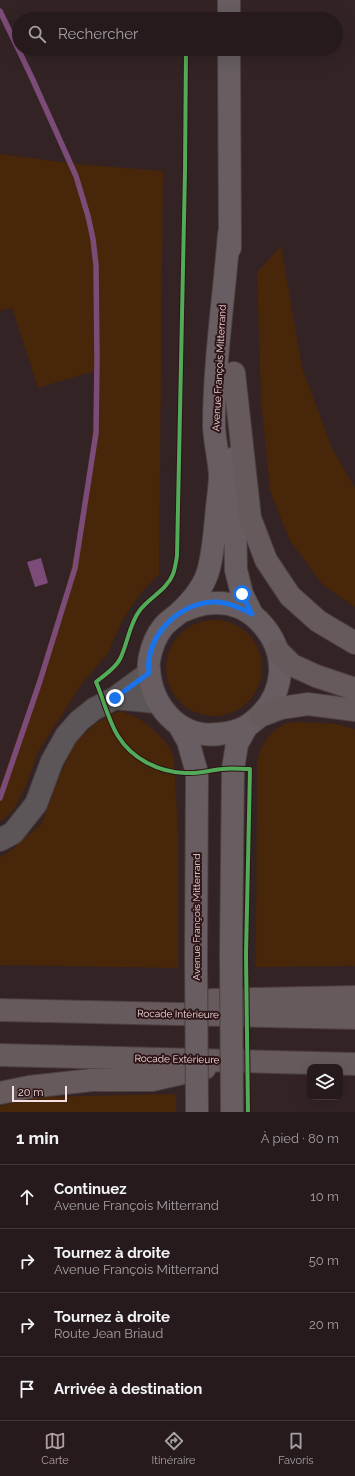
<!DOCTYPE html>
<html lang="fr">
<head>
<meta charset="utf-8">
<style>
  :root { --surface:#261a1c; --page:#2e2325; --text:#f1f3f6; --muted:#a4a1a3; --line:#42383b; --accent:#b19ea0 }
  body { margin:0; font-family:Raleway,sans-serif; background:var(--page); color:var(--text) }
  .controls { position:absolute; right:12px; bottom:12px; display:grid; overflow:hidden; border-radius:8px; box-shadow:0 4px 16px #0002 }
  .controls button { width:36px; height:36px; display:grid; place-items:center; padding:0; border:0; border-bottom:1px solid var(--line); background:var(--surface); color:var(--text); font:20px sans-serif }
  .scale { position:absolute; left:12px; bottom:10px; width:55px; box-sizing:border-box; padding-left:4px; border:2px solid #f5e1e2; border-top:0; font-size:11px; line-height:14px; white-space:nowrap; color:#f5e1e2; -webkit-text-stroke:3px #2e1417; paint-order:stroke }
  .stop { position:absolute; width:12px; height:12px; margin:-9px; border:3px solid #1a73e8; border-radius:50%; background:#fff }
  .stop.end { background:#1a73e8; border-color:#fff; box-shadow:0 1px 4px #0008 }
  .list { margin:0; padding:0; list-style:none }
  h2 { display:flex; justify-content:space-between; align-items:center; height:52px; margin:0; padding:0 16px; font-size:17px }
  h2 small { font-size:13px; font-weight:400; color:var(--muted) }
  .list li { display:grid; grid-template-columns:26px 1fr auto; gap:12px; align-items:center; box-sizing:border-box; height:64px; padding:0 16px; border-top:1px solid var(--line) }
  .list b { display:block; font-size:15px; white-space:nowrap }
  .list p { margin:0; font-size:13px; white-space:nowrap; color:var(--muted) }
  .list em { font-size:13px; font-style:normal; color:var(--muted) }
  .icon { flex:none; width:22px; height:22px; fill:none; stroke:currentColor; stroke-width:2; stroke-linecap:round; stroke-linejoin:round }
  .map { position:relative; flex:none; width:355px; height:1112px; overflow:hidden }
  .search { position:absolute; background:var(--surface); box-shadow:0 4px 16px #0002; left:12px; right:12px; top:12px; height:44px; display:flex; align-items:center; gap:10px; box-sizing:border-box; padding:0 14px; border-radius:22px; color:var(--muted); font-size:15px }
  .sheet { height:308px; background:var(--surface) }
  nav { display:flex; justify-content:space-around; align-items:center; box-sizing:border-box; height:56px; border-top:1px solid var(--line); background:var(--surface); font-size:11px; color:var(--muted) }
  nav a { display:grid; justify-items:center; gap:2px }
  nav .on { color:var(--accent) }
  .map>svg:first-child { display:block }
  .green { fill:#482609 }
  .water { fill:#7c4b78 }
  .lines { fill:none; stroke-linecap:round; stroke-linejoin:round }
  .stream { stroke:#7c4b78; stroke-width:5.5 }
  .minor-casing { stroke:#4c3f40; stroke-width:24 }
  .major-casing { stroke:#4c3f40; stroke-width:24 }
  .highway-casing { stroke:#4c3f40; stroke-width:24 }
  .minor { stroke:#5c5658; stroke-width:22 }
  .major { stroke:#685e61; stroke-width:22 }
  .highway { stroke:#665a5d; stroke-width:22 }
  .major-bridge-casing { stroke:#4c3f40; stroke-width:24; stroke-linecap:butt }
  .major-bridge { stroke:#685e61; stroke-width:22 }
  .cycleway-casing { stroke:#2e1417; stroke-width:6 }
  .cycleway { stroke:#51ab58; stroke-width:4 }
  .route { stroke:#1a73e8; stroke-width:5 }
  .labels { text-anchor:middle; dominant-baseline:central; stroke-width:4; stroke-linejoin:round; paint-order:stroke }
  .street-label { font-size:10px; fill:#f5e1e2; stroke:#2e1417 }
</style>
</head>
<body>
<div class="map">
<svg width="355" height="1112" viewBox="0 0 355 1112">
  <rect width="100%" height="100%" fill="#332325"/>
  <path class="green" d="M0 154 77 164 163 171 159 574 140 594 122 621 108 653 82 684 56 724 38 752 26 786 14 809 0 822V787L37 681 67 585 78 535 92 446 95 371 38 388 12 308 0 311Z
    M281 246 302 367 332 448 355 488V607L323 585 290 541 270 491 261 400 257 272Z
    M166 668a48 48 0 1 1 96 0a48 48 0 1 1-96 0Z
    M120 711 138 718 154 730 168 745 174 757 178 834V968L0 965V857L8 853 42 823 59 777 74 744 96 723Z
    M302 722 336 724 355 729V966L256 967 257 763C260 747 268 732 283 725 289 722 296 722 302 722Z
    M176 1094V1112H0V1106L33 1097Z"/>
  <path class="water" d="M41 558 48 583 35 587 27 562Z"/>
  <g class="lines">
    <path class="stream" d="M0 11 32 78 76 176 88 216 93 239 96 265 97 360 96 433 75 568 40 681 0 798"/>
    <defs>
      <path id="minor" d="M115 698 157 702
        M0 840 13 833 36 804 52 761 66 736 79 721 94 709 115 698 149 673"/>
      <path id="major" d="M229 0V19
        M229 49 230 248
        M234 458 236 570 242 594 252 614
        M180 612C192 607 202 603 215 603 231 602 247 609 258 620 291 652 286 698 250 724 241 731 230 733 219 734 179 739 151 706 149 668 148 664 149 660 150 656 152 646 156 636 163 627 167 622 173 618 178 614 192 601 205 586 209 568 214 548 215 527 217 508 218 497 220 486 220 475 219 459 215 443 214 427 214 364 224 297 229 234
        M179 725 188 741 197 773 196 954
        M231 954 233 769 237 744 247 726"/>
      <path id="highway" d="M234 373 250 518 266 560 290 596 318 621 355 643
        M278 651 292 665 316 676 355 689
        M260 716 281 708 308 704 355 710
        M212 1000 355 997
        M0 1010 355 1018
        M0 1055 355 1064
        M0 1093 29 1087 92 1080H152L205 1068"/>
    </defs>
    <use href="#minor" class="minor-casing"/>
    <use href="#major" class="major-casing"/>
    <use href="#highway" class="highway-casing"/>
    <use href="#minor" class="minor"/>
    <use href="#major" class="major"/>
    <use href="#highway" class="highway"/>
    <defs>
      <path id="major-bridge" d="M196 954 197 1112
        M231 954 232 1112"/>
    </defs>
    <use href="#major-bridge" class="major-bridge-casing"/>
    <use href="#major-bridge" class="major-bridge"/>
    <defs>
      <path id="cycleway" d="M186 49 185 171 177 556C176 562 175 569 173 574 167 590 150 597 140 610 129 624 128 643 120 659 115 669 104 675 96 682 104 700 108 720 118 736 132 759 159 772 185 773 198 774 210 770 222 769 231 768 240 769 250 769L246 955 248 1112"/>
    </defs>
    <use href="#cycleway" class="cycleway-casing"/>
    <use href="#cycleway" class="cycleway"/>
  </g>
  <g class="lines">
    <path class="route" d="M115 698 149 673C144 636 181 600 218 602 230 603 241 608 252 614L242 594"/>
  </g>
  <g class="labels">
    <g class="street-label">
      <text transform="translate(219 368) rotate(-87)">Avenue François Mitterrand</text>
      <text transform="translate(196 917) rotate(-90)">Avenue François Mitterrand</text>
      <text transform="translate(178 1014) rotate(1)">Rocade Intérieure</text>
      <text transform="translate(177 1059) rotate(1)">Rocade Extérieure</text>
    </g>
  </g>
</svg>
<div class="controls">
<button><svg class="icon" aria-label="layers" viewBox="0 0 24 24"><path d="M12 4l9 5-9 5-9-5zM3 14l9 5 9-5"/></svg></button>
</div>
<div class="scale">20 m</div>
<div class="stop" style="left:242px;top:594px"></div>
<div class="stop end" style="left:115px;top:698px"></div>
<div class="search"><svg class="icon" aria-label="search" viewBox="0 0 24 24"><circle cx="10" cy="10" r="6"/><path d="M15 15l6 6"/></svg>Rechercher</div>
</div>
<section class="sheet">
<h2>1 min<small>À pied · 80 m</small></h2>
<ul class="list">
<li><svg class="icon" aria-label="ahead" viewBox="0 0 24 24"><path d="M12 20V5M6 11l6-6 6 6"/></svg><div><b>Continuez</b><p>Avenue François Mitterrand</p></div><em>10 m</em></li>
<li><svg class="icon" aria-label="right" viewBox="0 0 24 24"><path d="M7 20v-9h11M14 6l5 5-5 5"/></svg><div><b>Tournez à droite</b><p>Avenue François Mitterrand</p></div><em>50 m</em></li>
<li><svg class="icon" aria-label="right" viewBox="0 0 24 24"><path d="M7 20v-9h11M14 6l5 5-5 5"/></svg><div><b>Tournez à droite</b><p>Route Jean Briaud</p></div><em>20 m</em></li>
<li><svg class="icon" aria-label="arrive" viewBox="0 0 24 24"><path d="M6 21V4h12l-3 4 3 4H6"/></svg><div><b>Arrivée à destination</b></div></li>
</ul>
</section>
<nav>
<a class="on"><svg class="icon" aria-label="map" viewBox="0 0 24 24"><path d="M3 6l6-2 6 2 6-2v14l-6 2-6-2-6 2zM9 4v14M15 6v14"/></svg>Carte</a>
<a><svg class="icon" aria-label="directions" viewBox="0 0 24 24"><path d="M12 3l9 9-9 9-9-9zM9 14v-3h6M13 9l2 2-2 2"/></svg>Itinéraire</a>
<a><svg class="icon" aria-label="saved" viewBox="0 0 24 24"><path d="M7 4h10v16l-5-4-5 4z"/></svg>Favoris</a>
</nav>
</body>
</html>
